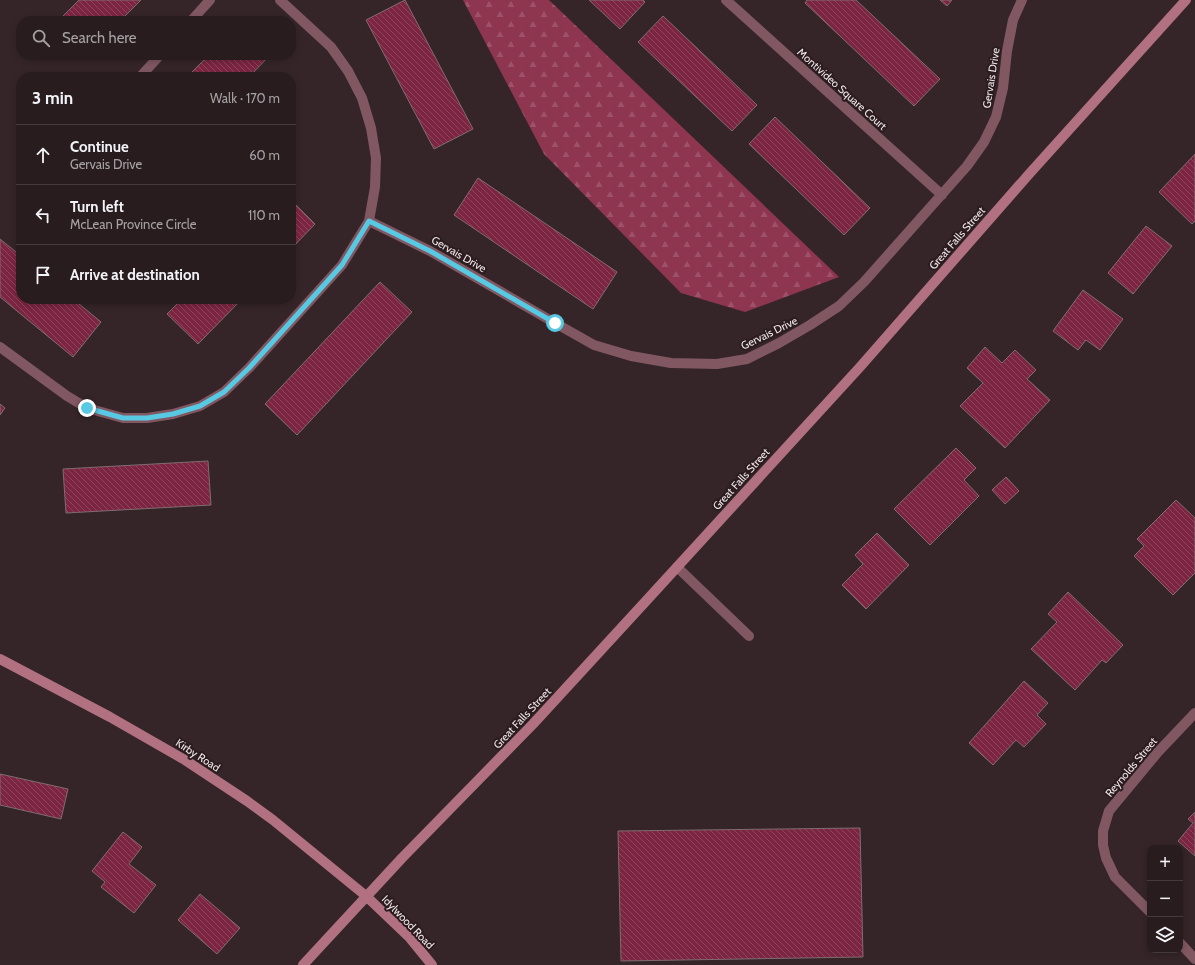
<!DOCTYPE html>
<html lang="en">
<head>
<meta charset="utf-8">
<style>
  :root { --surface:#281c1f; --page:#34292c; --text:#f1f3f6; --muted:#a5a1a4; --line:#443a3d }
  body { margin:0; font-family:Cabin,sans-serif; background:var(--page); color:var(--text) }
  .controls { position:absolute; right:12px; bottom:12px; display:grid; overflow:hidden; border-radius:8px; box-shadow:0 2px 6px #0003 }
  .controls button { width:36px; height:36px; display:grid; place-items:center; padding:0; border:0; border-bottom:1px solid var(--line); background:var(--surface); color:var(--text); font:20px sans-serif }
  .stop { position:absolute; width:12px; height:12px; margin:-9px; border:3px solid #57c9e2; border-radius:50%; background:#fff }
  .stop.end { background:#57c9e2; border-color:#fff; box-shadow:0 1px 4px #0008 }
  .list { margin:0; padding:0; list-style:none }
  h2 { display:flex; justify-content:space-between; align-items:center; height:52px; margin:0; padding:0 16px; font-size:17px }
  h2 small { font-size:13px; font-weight:400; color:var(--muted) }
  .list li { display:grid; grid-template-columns:26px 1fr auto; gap:12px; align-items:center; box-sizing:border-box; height:60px; padding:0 16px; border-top:1px solid var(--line) }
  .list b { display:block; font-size:15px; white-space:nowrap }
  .list p { margin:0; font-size:13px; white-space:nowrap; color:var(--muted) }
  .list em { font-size:13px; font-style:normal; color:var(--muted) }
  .icon { flex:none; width:22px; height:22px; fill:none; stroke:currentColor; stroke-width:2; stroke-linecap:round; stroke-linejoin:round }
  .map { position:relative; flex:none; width:1195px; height:965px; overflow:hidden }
  .search { position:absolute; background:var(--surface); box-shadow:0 2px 6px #0003; left:16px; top:16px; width:280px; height:44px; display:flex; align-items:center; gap:10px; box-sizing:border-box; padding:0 14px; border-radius:16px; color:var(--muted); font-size:15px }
  .panel { position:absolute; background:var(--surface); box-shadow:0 2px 6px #0003; left:16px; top:72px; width:280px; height:232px; border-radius:16px }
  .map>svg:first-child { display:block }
  .forest { fill:url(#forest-firs) }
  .building { fill:url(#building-back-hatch); stroke:#7f6c70 }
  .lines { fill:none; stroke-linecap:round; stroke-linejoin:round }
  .service { stroke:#815862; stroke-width:10 }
  .minor { stroke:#815862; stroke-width:10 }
  .secondary { stroke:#b17180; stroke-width:10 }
  .route { stroke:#57c9e2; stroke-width:5 }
  .labels { text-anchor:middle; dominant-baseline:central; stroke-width:4; stroke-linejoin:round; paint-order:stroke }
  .street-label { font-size:11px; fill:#f0e5e7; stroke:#2b1c1f }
</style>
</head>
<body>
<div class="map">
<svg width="1195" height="965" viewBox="0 0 1195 965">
  <defs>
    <pattern id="forest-firs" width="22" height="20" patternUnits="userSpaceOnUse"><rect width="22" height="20" fill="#8e3550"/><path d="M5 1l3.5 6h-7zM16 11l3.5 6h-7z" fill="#9e5269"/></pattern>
    <pattern id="building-back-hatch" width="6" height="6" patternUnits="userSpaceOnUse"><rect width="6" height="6" fill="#7c2542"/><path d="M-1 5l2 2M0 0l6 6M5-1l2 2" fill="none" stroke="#8f445d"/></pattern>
  </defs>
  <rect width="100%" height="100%" fill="#352529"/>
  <path class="forest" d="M463 0H549L839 277 745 312 681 293 544 154Z"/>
  <path class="building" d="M79 0H141L120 21H58Z
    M405 0 473 129 434 149 366 20Z
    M589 0H643L645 2 620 29Z
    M807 0H856L940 79 914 106 805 3Z
    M940 0H952L947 6Z
    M663 16 757 105 732 131 638 42Z
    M209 55H270L249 77H187Z
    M775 117 870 208 844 235 749 144Z
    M1195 154V221L1192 224 1159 192Z
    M478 178 617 272 593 309 454 215Z
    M291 200 315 224 291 249Z
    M1146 226 1172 246 1133 294 1108 273Z
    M0 239 21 256V299H73L101 322 73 357 0 297Z
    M380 282 412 312 297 435 265 404Z
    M1083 290 1123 319 1100 350 1086 340 1078 350 1053 331Z
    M182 299H242L198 344 167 314Z
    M985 347 1002 363 1015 350 1036 370 1027 379 1050 400 1005 448 960 406 983 383 967 368Z
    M0 404 5 408 0 415Z
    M956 448 976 468 964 480 979 496 930 545 894 509Z
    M208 461 211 505 66 513 63 469Z
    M1006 477 1019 491 1005 504 992 490Z
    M1176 500 1195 518V573L1173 595 1134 556 1144 546 1137 539Z
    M877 533 909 565 866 609 842 585 863 564 855 555Z
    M1068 592 1123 645 1106 663 1102 660 1075 690 1031 649 1057 622 1048 614Z
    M1024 681 1048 703 1037 715 1046 724 1024 747 1016 740 993 765 969 743Z
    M0 774 68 789 61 819 0 805Z
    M1195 812V856L1178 841 1193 823 1188 819Z
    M860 828 863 957 621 961 618 831Z
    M123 832 142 847 129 864 156 885 134 913 101 887 105 882 92 871Z
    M200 894 240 928 217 954 178 920Z"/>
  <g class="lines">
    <path class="service" d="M677 567 749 636"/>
    <path class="minor" d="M726 0 942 195
      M191 21 210 0
      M140 77 160 55
      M369 221 430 251 555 323 594 345 631 356 671 363 717 364 747 359 779 343 810 325 839 306 864 282 967 166 984 142 996 117 1003 88 1007 51 1013 20 1022 0
      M0 347 67 396 87 408 123 418H147L173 414 200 406 224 392 249 368 342 265 369 221 375 187 376 158 371 128 362 98 348 71 331 47 280 0
      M1150 912 1115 877 1106 858 1103 845V831L1109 811 1158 752 1195 713
      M1180 943 1195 959"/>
    <path class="secondary" d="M0 659 110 717 185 760 247 801 273 820 366 896 410 938 432 965
      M303 965 402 858 533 724 646 601 860 367 1030 173 1186 0"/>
  </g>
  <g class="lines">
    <path class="route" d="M87 408 123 418H147L173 414 200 406 224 392 249 368 342 265 369 221 430 251 555 323"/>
  </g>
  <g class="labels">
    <g class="street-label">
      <text transform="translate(991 78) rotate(-81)">Gervais Drive</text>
      <text transform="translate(842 89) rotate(42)">Montivideo Square Court</text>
      <text transform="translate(957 238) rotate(-49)">Great Falls Street</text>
      <text transform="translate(459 254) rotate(30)">Gervais Drive</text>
      <text transform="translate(769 333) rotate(-26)">Gervais Drive</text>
      <text transform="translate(741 479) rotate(-48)">Great Falls Street</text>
      <text transform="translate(522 718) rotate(-47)">Great Falls Street</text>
      <text transform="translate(198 755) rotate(33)">Kirby Road</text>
      <text transform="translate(1131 767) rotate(-50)">Reynolds Street</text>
      <text transform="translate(408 922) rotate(46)">Idylwood Road</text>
    </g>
  </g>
</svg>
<div class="controls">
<button>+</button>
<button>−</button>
<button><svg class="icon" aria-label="layers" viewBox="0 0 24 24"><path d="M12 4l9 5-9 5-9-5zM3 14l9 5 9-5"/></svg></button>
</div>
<div class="stop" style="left:555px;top:323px"></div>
<div class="stop end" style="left:87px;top:408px"></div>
<div class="search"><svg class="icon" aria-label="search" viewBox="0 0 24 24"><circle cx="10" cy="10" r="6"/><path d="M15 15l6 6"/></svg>Search here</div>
<section class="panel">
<h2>3 min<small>Walk · 170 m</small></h2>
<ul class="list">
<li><svg class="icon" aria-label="ahead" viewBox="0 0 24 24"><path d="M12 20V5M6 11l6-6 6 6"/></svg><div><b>Continue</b><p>Gervais Drive</p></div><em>60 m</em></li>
<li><svg class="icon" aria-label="left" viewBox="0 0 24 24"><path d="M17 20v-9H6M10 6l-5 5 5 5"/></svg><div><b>Turn left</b><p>McLean Province Circle</p></div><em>110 m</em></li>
<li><svg class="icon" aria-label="arrive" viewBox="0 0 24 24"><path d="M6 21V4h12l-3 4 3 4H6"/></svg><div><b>Arrive at destination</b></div></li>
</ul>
</section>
</div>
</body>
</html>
